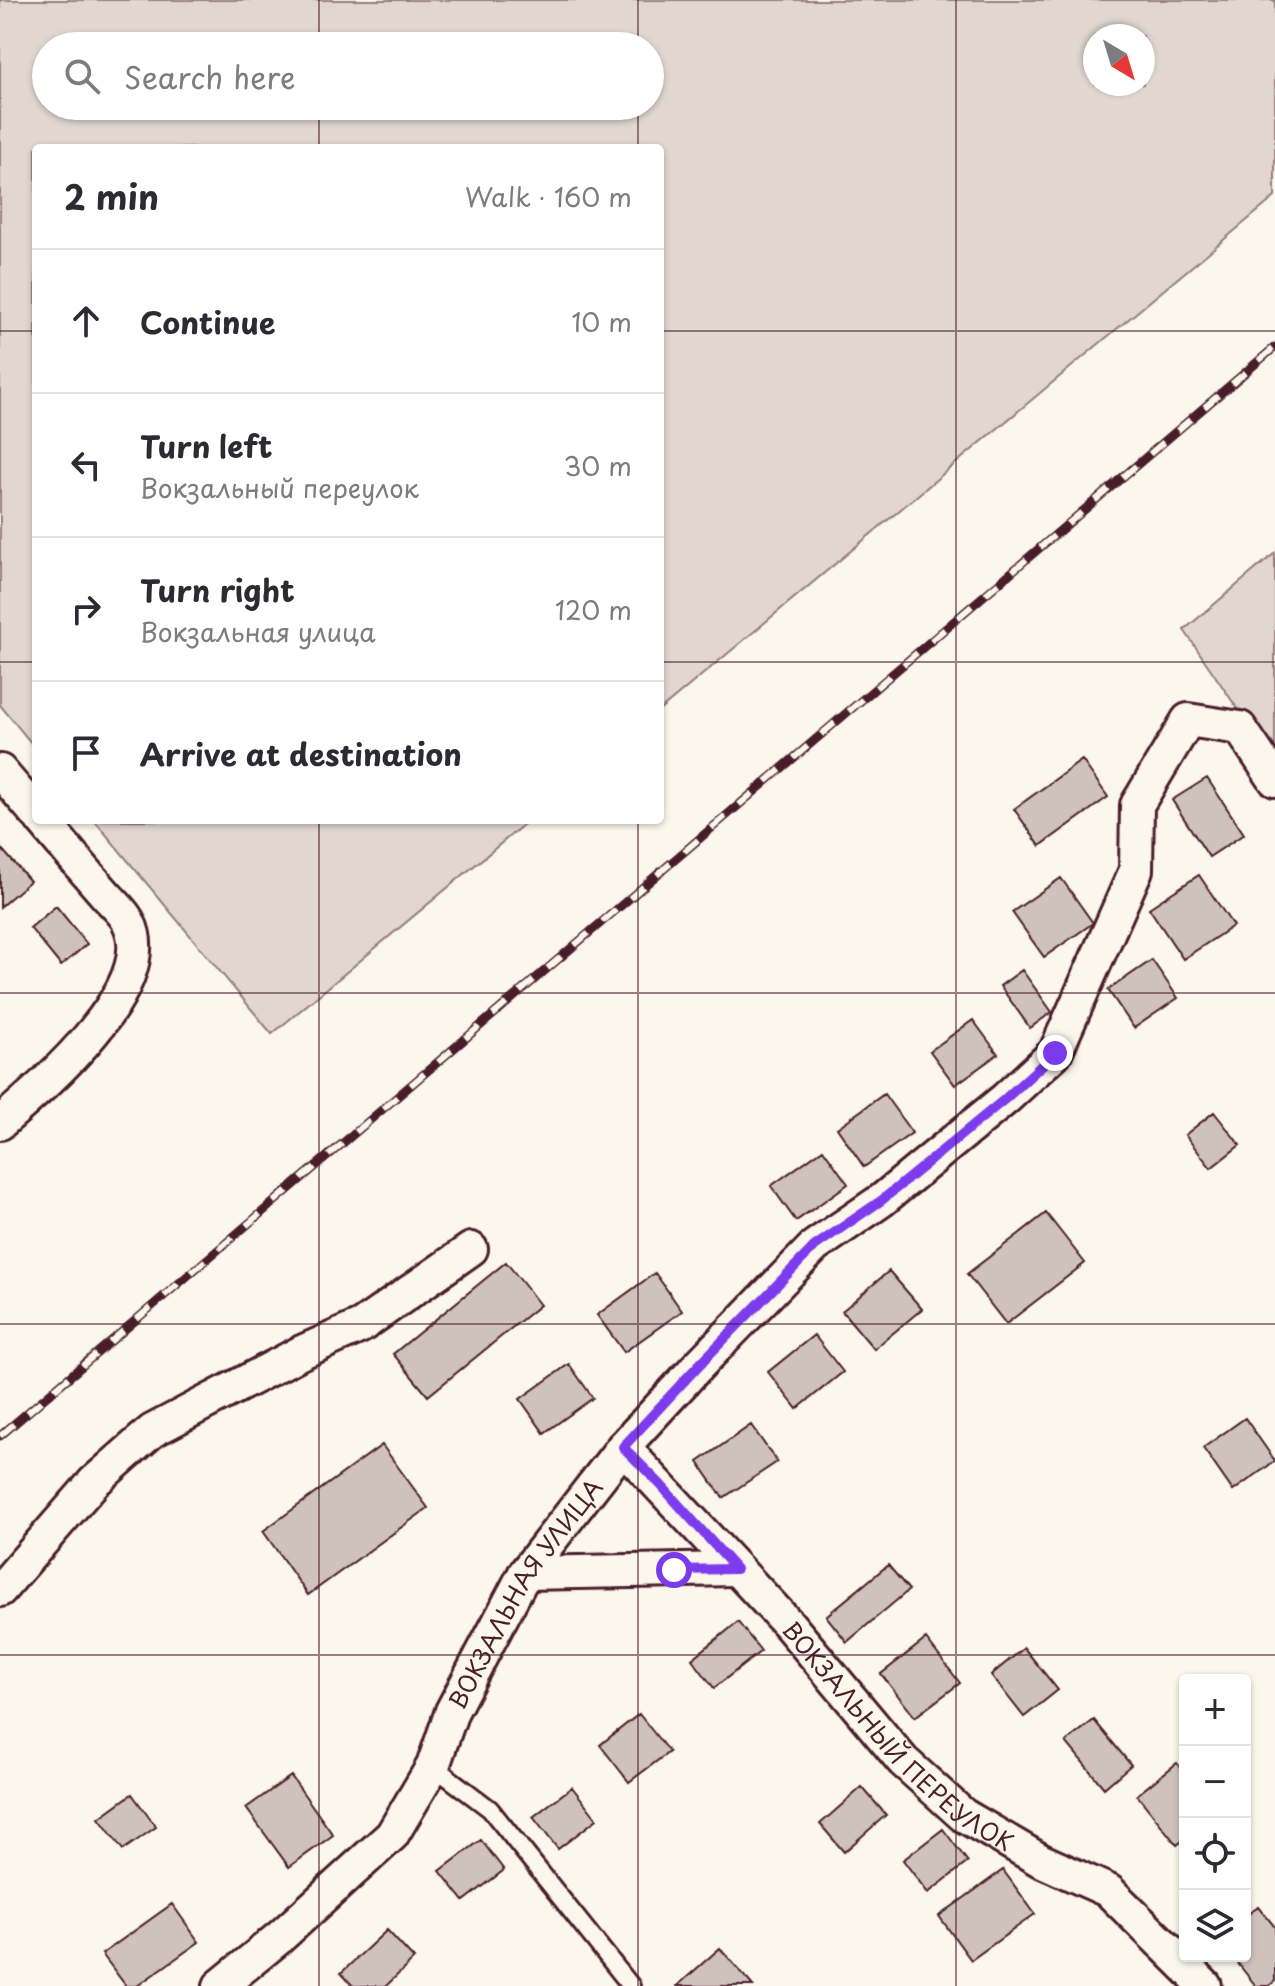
<!DOCTYPE html>
<html lang="en">
<head>
<meta charset="utf-8">
<style>
  :root { --surface:#fff; --page:#f2f2f3; --text:#2b2b33; --muted:#7c7c81; --line:#e1e1e2 }
  body { margin:0; font-family:"Playpen Sans",sans-serif; background:var(--page); color:var(--text) }
  .controls { position:absolute; right:24px; bottom:24px; display:grid; overflow:hidden; border-radius:8px; box-shadow:0 2px 6px #0004 }
  .controls button { width:72px; height:72px; display:grid; place-items:center; padding:0; border:0; border-bottom:2px solid var(--line); background:var(--surface); color:var(--text); font:40px sans-serif }
  .compass { position:absolute; left:1083px; top:24px; width:72px; height:72px; border-radius:50%; background:var(--surface); box-shadow:0 2px 6px #0004; rotate:142deg }
  .stop { position:absolute; width:24px; height:24px; margin:-18px; border:6px solid #7c3aed; border-radius:50%; background:#fff }
  .stop.end { background:#7c3aed; border-color:#fff; box-shadow:0 2px 8px #0008 }
  .list { margin:0; padding:0; list-style:none }
  h2 { display:flex; justify-content:space-between; align-items:center; height:104px; margin:0; padding:0 32px; font-size:34px }
  h2 small { font-size:26px; font-weight:400; color:var(--muted) }
  .list li { display:grid; grid-template-columns:52px 1fr auto; gap:24px; align-items:center; box-sizing:border-box; height:144px; padding:0 32px; border-top:2px solid var(--line) }
  .list b { display:block; font-size:30px; white-space:nowrap }
  .list p { margin:0; font-size:26px; white-space:nowrap; color:var(--muted) }
  .list em { font-size:26px; font-style:normal; color:var(--muted) }
  .icon { flex:none; width:44px; height:44px; fill:none; stroke:currentColor; stroke-width:2; stroke-linecap:round; stroke-linejoin:round }
  .map { position:relative; flex:none; width:1275px; height:1986px; overflow:hidden }
  .search { position:absolute; background:var(--surface); box-shadow:0 2px 6px #0004; left:32px; top:32px; width:632px; height:88px; display:flex; align-items:center; gap:20px; box-sizing:border-box; padding:0 28px; border-radius:44px; color:var(--muted); font-size:30px }
  .panel { position:absolute; background:var(--surface); box-shadow:0 2px 6px #0004; left:32px; top:144px; width:632px; height:680px; border-radius:8px }
  .map>svg:first-child { display:block }
  .green { fill:#e2d7d0; stroke:#967b7e; stroke-width:2; fill-rule:evenodd }
  .building { fill:#cfc2bc; stroke:#4a1f2b; stroke-width:2 }
  .lines { fill:none; stroke-linecap:round; stroke-linejoin:round }
  .service-casing { stroke:#4a1f2b; stroke-width:22 }
  .minor-casing { stroke:#4a1f2b; stroke-width:38 }
  .service { stroke:#fbf7ec; stroke-width:16 }
  .minor { stroke:#fbf7ec; stroke-width:32 }
  .rail-casing { stroke:#4a1f2b; stroke-width:9 }
  .rail { stroke:#fbf7ec; stroke-width:6; stroke-dasharray:18; stroke-linecap:butt }
  .route { stroke:#7c3aed; stroke-width:10 }
  .grid { fill:none; stroke:#4a1f2b; stroke-width:2; stroke-opacity:0.55 }
  .labels { text-anchor:middle; dominant-baseline:central; stroke-width:8; stroke-linejoin:round; paint-order:stroke }
  .street-label { font-size:24px; fill:#4a1f2b; stroke:#fbf7ec }
</style>
</head>
<body>
<div class="map">
<svg width="1275" height="1986" viewBox="0 0 1275 1986">
  <rect width="100%" height="100%" fill="#fbf7ec"/>
  <filter id="ink" filterUnits="userSpaceOnUse"><feTurbulence type="fractalNoise" baseFrequency=".0125" numOctaves="2"/><feDisplacementMap in="SourceGraphic" scale="16" xChannelSelector="R" yChannelSelector="G"/><feConvolveMatrix kernelMatrix="1 2 1 2 8 2 1 2 1" color-interpolation-filters="sRGB"/></filter>
  <g filter="url(#ink)">
    <path class="green" d="M0 0H1275V197L660 710V148H36V749L0 705ZM1143 36V84H1095V36ZM650 46V106H46V46Z
      M1275 553V764L1184 630Z
      M94 820H529L272 1034Z"/>
    <path class="building" d="M1082 760 1108 797 1040 846 1014 809Z
      M1207 778 1244 834 1209 857 1172 800Z
      M0 847 30 881 0 907Z
      M1199 875 1233 926 1183 959 1149 908Z
      M1061 878 1093 923 1044 957 1012 912Z
      M56 906 87 944 61 966 30 928Z
      M1152 960 1178 998 1134 1028 1108 990Z
      M1022 970 1052 1012 1030 1028 1000 986Z
      M973 1020 998 1054 955 1085 930 1051Z
      M884 1094 912 1133 864 1167 837 1128Z
      M1214 1112 1240 1145 1211 1168 1185 1135Z
      M823 1149 848 1184 796 1221 771 1186Z
      M1046 1213 1085 1263 1006 1324 967 1274Z
      M506 1262 540 1305 428 1396 393 1354Z
      M889 1271 922 1309 874 1349 842 1311Z
      M655 1273 682 1311 624 1352 597 1315Z
      M814 1335 843 1372 797 1409 768 1372Z
      M569 1364 593 1398 544 1433 520 1399Z
      M1245 1418 1275 1461 1233 1491 1203 1448Z
      M751 1425 777 1462 723 1498 698 1462Z
      M382 1445 428 1508 308 1595 263 1531Z
      M888 1565 909 1590 847 1642 826 1616Z
      M738 1622 761 1651 714 1688 692 1659Z
      M926 1639 960 1683 915 1717 881 1674Z
      M1024 1648 1058 1690 1024 1717 991 1675Z
      M639 1714 669 1752 629 1782 600 1745Z
      M1094 1720 1131 1765 1104 1788 1066 1742Z
      M1177 1763 1185 1773V1839L1177 1845 1137 1795Z
      M291 1776 333 1835 289 1867 246 1808Z
      M572 1787 597 1819 558 1849 533 1817Z
      M862 1787 886 1815 844 1852 820 1824Z
      M132 1794 156 1827 123 1850 99 1818Z
      M943 1829 968 1862 928 1893 903 1860Z
      M481 1840 504 1870 464 1901 440 1871Z
      M1003 1870 1035 1914 971 1960 939 1916Z
      M172 1904 199 1942 137 1986H126L102 1954Z
      M1258 1906 1275 1927V1981L1269 1986H1256L1232 1956H1245V1917Z
      M387 1930 414 1959 386 1986H353L341 1973Z
      M720 1948 753 1986H677Z"/>
    <g class="lines">
      <defs>
        <path id="service" d="M433 1766 490 1809 631 1986"/>
        <g id="minor">
          <path d="M0 771 36 813"/>
          <path d="M0 1123C43 1086 160 987 129 923 125 913 113 903 106 895 84 870 63 845 42 820"/>
          <path id="s1" d="M623 1447 790 1626 903 1761 963 1815 1040 1860 1109 1891 1205 1986"/>
          <path d="M525 1573 736 1569"/>
          <path d="M0 1590 94 1482 152 1431 302 1352 361 1326 471 1249"/>
          <path id="s2" d="M220 1986 280 1937 392 1835 433 1766 452 1711 525 1573 623 1447 697 1367 815 1246 882 1200 1005 1099 1055 1053 1136 870 1137 805 1188 720 1240 728 1275 780"/>
        </g>
      </defs>
      <use href="#service" class="service-casing"/>
      <use href="#minor" class="minor-casing"/>
      <use href="#service" class="service"/>
      <use href="#minor" class="minor"/>
      <defs>
        <path id="rail" d="M0 1436 1275 347"/>
      </defs>
      <use href="#rail" class="rail-casing"/>
      <use href="#rail" class="rail"/>
    </g>
  </g>
  <g class="lines" filter="url(#ink)">
    <path class="route" d="M674 1570 736 1569 660 1484 623 1447 697 1367 815 1246 882 1200 1005 1099 1055 1053"/>
  </g>
  <path class="grid" d="M319 0V46M638 0V46M956 0V1986M319 106V148M638 106V148M0 331H36M660 331H1275M0 662H36M660 662H1275M319 820V1986M638 820V1986M0 993H1275M0 1324H1275M0 1655H1275"/>
  <g class="labels">
    <g class="street-label">
      <text stroke="none"><textPath href="#s2" startOffset="506">ВОКЗАЛЬНАЯ УЛИЦА</textPath></text>
      <text stroke="none"><textPath href="#s1" startOffset="400">ВОКЗАЛЬНЫЙ ПЕРЕУЛОК</textPath></text>
    </g>
  </g>
</svg>
<div class="controls">
<button>+</button>
<button>−</button>
<button><svg class="icon" aria-label="locate" viewBox="0 0 24 24"><circle cx="12" cy="12" r="6"/><path d="M12 2v4M12 18v4M2 12h4M18 12h4"/></svg></button>
<button><svg class="icon" aria-label="layers" viewBox="0 0 24 24"><path d="M12 4l9 5-9 5-9-5zM3 14l9 5 9-5"/></svg></button>
</div>
<svg class="compass" viewBox="-18 -18 36 36"><path d="M0-13l5 13h-10z" fill="#e53935"/><path d="M0 13l5-13h-10z" fill="#7c7c81"/></svg>
<div class="stop" style="left:674px;top:1570px"></div>
<div class="stop end" style="left:1055px;top:1053px"></div>
<div class="search"><svg class="icon" aria-label="search" viewBox="0 0 24 24"><circle cx="10" cy="10" r="6"/><path d="M15 15l6 6"/></svg>Search here</div>
<section class="panel">
<h2>2 min<small>Walk · 160 m</small></h2>
<ul class="list">
<li><svg class="icon" aria-label="ahead" viewBox="0 0 24 24"><path d="M12 20V5M6 11l6-6 6 6"/></svg><div><b>Continue</b></div><em>10 m</em></li>
<li><svg class="icon" aria-label="left" viewBox="0 0 24 24"><path d="M17 20v-9H6M10 6l-5 5 5 5"/></svg><div><b>Turn left</b><p>Вокзальный переулок</p></div><em>30 m</em></li>
<li><svg class="icon" aria-label="right" viewBox="0 0 24 24"><path d="M7 20v-9h11M14 6l5 5-5 5"/></svg><div><b>Turn right</b><p>Вокзальная улица</p></div><em>120 m</em></li>
<li><svg class="icon" aria-label="arrive" viewBox="0 0 24 24"><path d="M6 21V4h12l-3 4 3 4H6"/></svg><div><b>Arrive at destination</b></div></li>
</ul>
</section>
</div>
</body>
</html>
